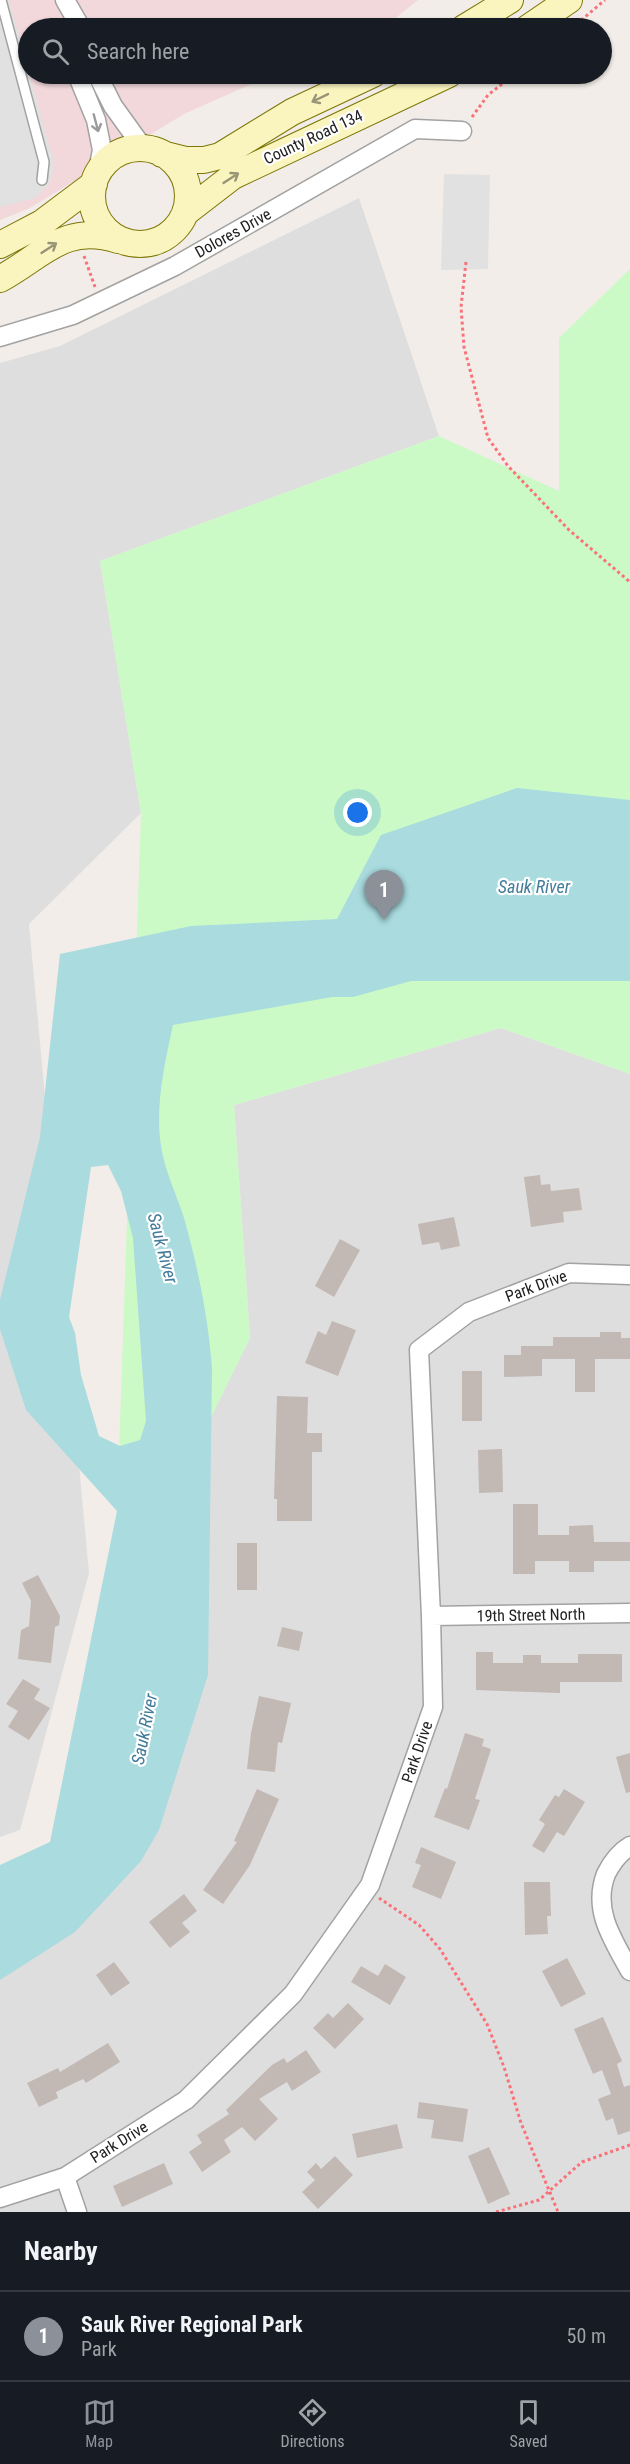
<!DOCTYPE html>
<html lang="en">
<head>
<meta charset="utf-8">
<style>
  :root { --surface:#171b24; --page:#242831; --text:#f1f3f6; --muted:#9ea1a6; --line:#363941; --accent:#8c9099 }
  body { margin:0; font-family:"Roboto Condensed",sans-serif; background:var(--page); color:var(--text) }
  .you { position:absolute; left:358px; top:813px; width:21px; height:21px; margin:-15px; border:4px solid #fff; border-radius:50%; background:#1a73e8; box-shadow:0 0 0 9px #1a73e833 }
  .badge { display:grid; place-items:center; width:39px; height:39px; border-radius:50%; background:var(--accent); color:#fff; font-size:20px; font-weight:700 }
  .pin { position:absolute; translate:-50% -50px; filter:drop-shadow(0 2px 3px #0008) }
  .pin::after { content:''; position:absolute; top:32px; width:21px; height:18px; background:inherit; clip-path:polygon(0 0,100% 0,50% 100%) }
  .list { margin:0; padding:0; list-style:none }
  h2 { display:flex; justify-content:space-between; align-items:center; height:78px; margin:0; padding:0 24px; font-size:26px }
  h2 small { font-size:20px; font-weight:400; color:var(--muted) }
  .list li { display:grid; grid-template-columns:39px 1fr auto; gap:18px; align-items:center; box-sizing:border-box; height:90px; padding:0 24px; border-top:2px solid var(--line) }
  .list b { display:block; font-size:22px; white-space:nowrap }
  .list p { margin:0; font-size:20px; white-space:nowrap; color:var(--muted) }
  .list em { font-size:20px; font-style:normal; color:var(--muted) }
  .icon { flex:none; width:33px; height:33px; fill:none; stroke:currentColor; stroke-width:2; stroke-linecap:round; stroke-linejoin:round }
  .map { position:relative; flex:none; width:630px; height:2212px; overflow:hidden }
  .search { position:absolute; background:var(--surface); box-shadow:0 2px 4px #0004; left:18px; right:18px; top:18px; height:66px; display:flex; align-items:center; gap:15px; box-sizing:border-box; padding:0 21px; border-radius:33px; color:var(--muted); font-size:22px }
  .sheet { height:168px; background:var(--surface) }
  nav { display:flex; justify-content:space-around; align-items:center; box-sizing:border-box; height:84px; border-top:2px solid var(--line); background:var(--surface); font-size:16px; color:var(--muted) }
  nav a { display:grid; justify-items:center; gap:3px }
  nav .on { color:var(--accent) }
  .map>svg:first-child { display:block }
  .residential { fill:#dfdedf }
  .commercial { fill:#f2d8db }
  .park { fill:#cbfac7 }
  .parking { fill:#e1e1e1 }
  .water { fill:#a9dbdf; fill-rule:evenodd }
  .building { fill:#c2b8b4 }
  .lines { fill:none; stroke-linecap:round; stroke-linejoin:round }
  .lane-casing { stroke:#a2a2a2; stroke-width:12 }
  .street-casing { stroke:#a2a2a2; stroke-width:21 }
  .secondary-casing { stroke:#7c7605; stroke-width:28 }
  .path { stroke:#fa7178; stroke-width:3; stroke-dasharray:3 3; stroke-linecap:butt }
  .lane { stroke:#fff; stroke-width:9 }
  .street { stroke:#fff; stroke-width:18 }
  .secondary { stroke:#faf4be; stroke-width:26 }
  .oneway { stroke:#989577 }
  .oneway2 { stroke:#9b9b9b }
  .labels { text-anchor:middle; dominant-baseline:central; stroke-width:4.5; stroke-linejoin:round; paint-order:stroke }
  .street-label { font-size:16px; fill:#212121; stroke:#fff }
  .water-label { font-size:18px; font-style:italic; fill:#437c9a; stroke:#fff }
</style>
</head>
<body>
<div class="map">
<svg width="630" height="2212" viewBox="0 0 630 2212">
  <rect width="100%" height="100%" fill="#f2ede8"/>
  <path class="residential" d="M359 198 439 436 100 561 141 813 29 924 89 1573 20 1830 0 1837V363L60 346Z
    M501 1028 630 1074V2212H0V1969L17 1962 209 1421 250 1338 234 1105Z"/>
  <path class="commercial" d="M0 0H418L392 21 375 28H28V74H274L184 114 30 208 0 220Z"/>
  <path class="park" d="M630 269V1074L501 1028 234 1105 250 1338 209 1421 117 1510 141 813 100 561 439 436 559 491V338Z"/>
  <path class="parking" d="M0 0H9L53 159V171L50 183 35 198 0 207Z
    M444 174 490 175 488 269 441 270Z"/>
  <path class="water" d="M517 788 630 800V981H411L353 997H332L173 1025C165 1061 156 1102 160 1139 164 1171 175 1189 184 1218 198 1268 208 1316 212 1368L208 1675 159 1830 141 1861 75 1932 0 1980V1865L50 1842 117 1511 26 1410 0 1329V1300L40 1137 60 954 191 926 337 919 381 835ZM108 1165 121 1191 133 1238 146 1421 140 1440 120 1446 99 1436 81 1375 75 1333 69 1317 91 1167Z"/>
  <path class="building" d="M540 1175 541 1185 550 1184 551 1191 579 1188 582 1210 563 1212 564 1222 531 1227 524 1177Z
    M454 1217 460 1246 441 1250 439 1242 422 1245 418 1224Z
    M340 1239 360 1250 334 1297 315 1286Z
    M332 1321 356 1330 338 1376 305 1363 318 1331 326 1335Z
    M600 1332H621V1338H630V1359H595V1392H575V1359H542V1376L504 1377V1355H521V1346H553V1337H600Z
    M462 1371H482V1421H462Z
    M277 1396 308 1397 307 1433H322V1452H312V1521H277V1499H274Z
    M502 1449 503 1492 479 1493 478 1450Z
    M513 1504H538V1535H569V1526L593 1525 594 1542H630V1561H594V1572H569V1561H535V1574H513Z
    M237 1543H257V1590H237Z
    M38 1575 60 1616 59 1625 55 1627 51 1663 18 1659 21 1630 29 1626 31 1601 22 1583Z
    M282 1627 303 1632 299 1651 277 1646Z
    M476 1652H493V1663H523V1655H541V1663H578V1654H622V1682H560V1693L476 1690Z
    M23 1679 40 1689 34 1699 50 1708 29 1740 8 1727 18 1711 6 1704Z
    M259 1696 291 1703 282 1743 278 1742 275 1772 247 1769 251 1733Z
    M465 1733 484 1739 482 1746 491 1749 475 1799 480 1800 469 1830 434 1817 445 1788 447 1789Z
    M630 1753V1792L626 1793 616 1757Z
    M257 1789 279 1799 250 1865 223 1904 203 1890 237 1842 234 1841Z
    M564 1789 585 1802 564 1836 557 1832 544 1853 532 1846 545 1824 539 1820 555 1795 559 1797Z
    M421 1847 456 1862 441 1899 412 1887 421 1865 415 1863Z
    M524 1882H550L551 1916H547L548 1934 525 1935Z
    M184 1894 197 1911 182 1923 190 1932 170 1948 149 1922Z
    M567 1958 586 1994 561 2007 542 1971Z
    M114 1962 130 1983 111 1996 96 1975Z
    M385 1964 406 1977 390 2005 351 1982 361 1966 378 1976Z
    M348 2003 364 2019 335 2049 313 2028 328 2013 333 2018Z
    M603 2017 622 2061 617 2064 624 2087 630 2085V2131L618 2135 613 2118 606 2121 598 2099 611 2094 602 2070 593 2074 574 2029Z
    M108 2043 120 2062 86 2083 83 2079 56 2092 58 2098 39 2107 27 2083 58 2068 60 2072Z
    M306 2050 321 2072 292 2091 287 2082 259 2099 278 2119 255 2141 242 2127 224 2140 231 2152 202 2172 189 2152 202 2143 197 2135 229 2114 226 2110 272 2065 284 2058 287 2063Z
    M419 2102 468 2109 463 2142 431 2138 434 2120 417 2118Z
    M397 2124 403 2148 357 2158 352 2134Z
    M489 2147 510 2194 488 2204 468 2156Z
    M335 2156 353 2175 318 2209 302 2192 315 2180 307 2172 316 2163 321 2169Z
    M164 2163 173 2184 122 2207 113 2186Z"/>
  <g class="lines">
    <defs>
      <path id="lane" d="M1 0 44 162 42 180"/>
      <path id="street" d="M65 0 81 28
        M77 74 96 120 102 150 97 175
        M97 74 113 106 144 149
        M0 337 73 315 175 266 415 129 462 131
        M431 1616 630 1613
        M630 1846C620 1852 611 1864 606 1874 592 1910 613 1940 630 1971
        M65 2177 77 2212
        M0 2198 65 2177 186 2100 293 1994 370 1885 433 1707 431 1616 419 1350 469 1312 569 1273 630 1275"/>
      <path id="secondary" d="M464 28 510 0
        M528 28 569 0
        M92 196a48 48 0 1 1 96 0a48 48 0 1 1-96 0Z
        M162 154 186 160H204L220 156 292 112 373 74
        M185 213 233 176 449 74
        M0 245 42 223 94 184
        M0 279C44 255 64 223 118 240"/>
    </defs>
    <use href="#lane" class="lane-casing"/>
    <use href="#street" class="street-casing"/>
    <use href="#secondary" class="secondary-casing"/>
    <path class="path" d="M55 19 58 28
      M572 28 605 0
      M472 117 488 95 515 74
      M84 256 95 287
      M466 262 461 307 464 347 488 438 508 466 569 530 630 582
      M379 1898 419 1925 440 1949 487 2024 504 2067 521 2123 558 2212
      M496 2212 539 2200 582 2162 630 2145"/>
    <use href="#lane" class="lane"/>
    <use href="#street" class="street"/>
    <use href="#secondary" class="secondary"/>
  </g>
  <defs><path id="oneway-shaft" d="M-6 0H5M1.5-3L5.5 0L1.5 3" fill="none" stroke-width="1.6" stroke-linecap="round" stroke-linejoin="round" transform="scale(1.5)"/></defs>
  <g class="oneway">
    <use href="#oneway-shaft" transform="translate(320 98) rotate(154)"/>
    <use href="#oneway-shaft" transform="translate(231 178) rotate(-33)"/>
    <use href="#oneway-shaft" transform="translate(49 248) rotate(-33)"/>
  </g>
  <use class="oneway2" href="#oneway-shaft" transform="translate(96 123) rotate(75)"/>
  <g class="labels">
    <g class="street-label">
      <text transform="translate(313 137) rotate(-25)">County Road 134</text>
      <text transform="translate(233 233) rotate(-29)">Dolores Drive</text>
      <text transform="translate(536 1286) rotate(-20)">Park Drive</text>
      <text transform="translate(531 1615) rotate(-1)">19th Street North</text>
      <text transform="translate(417 1752) rotate(-71)">Park Drive</text>
      <text transform="translate(119 2142) rotate(-32)">Park Drive</text>
    </g>
    <g class="water-label">
      <text x="534" y="886">Sauk River</text>
      <text transform="translate(163 1248) rotate(75)">Sauk River</text>
      <text transform="translate(144 1729) rotate(-79)">Sauk River</text>
    </g>
  </g>
</svg>
<div class="you"></div>
<div class="pin badge" style="left:384px;top:920px">1</div>
<div class="search"><svg class="icon" aria-label="search" viewBox="0 0 24 24"><circle cx="10" cy="10" r="6"/><path d="M15 15l6 6"/></svg>Search here</div>
</div>
<section class="sheet">
<h2>Nearby<small></small></h2>
<ul class="list">
<li><span class="badge">1</span><div><b>Sauk River Regional Park</b><p>Park</p></div><em>50 m</em></li>
</ul>
</section>
<nav>
<a class="on"><svg class="icon" aria-label="map" viewBox="0 0 24 24"><path d="M3 6l6-2 6 2 6-2v14l-6 2-6-2-6 2zM9 4v14M15 6v14"/></svg>Map</a>
<a><svg class="icon" aria-label="directions" viewBox="0 0 24 24"><path d="M12 3l9 9-9 9-9-9zM9 14v-3h6M13 9l2 2-2 2"/></svg>Directions</a>
<a><svg class="icon" aria-label="saved" viewBox="0 0 24 24"><path d="M7 4h10v16l-5-4-5 4z"/></svg>Saved</a>
</nav>
</body>
</html>
